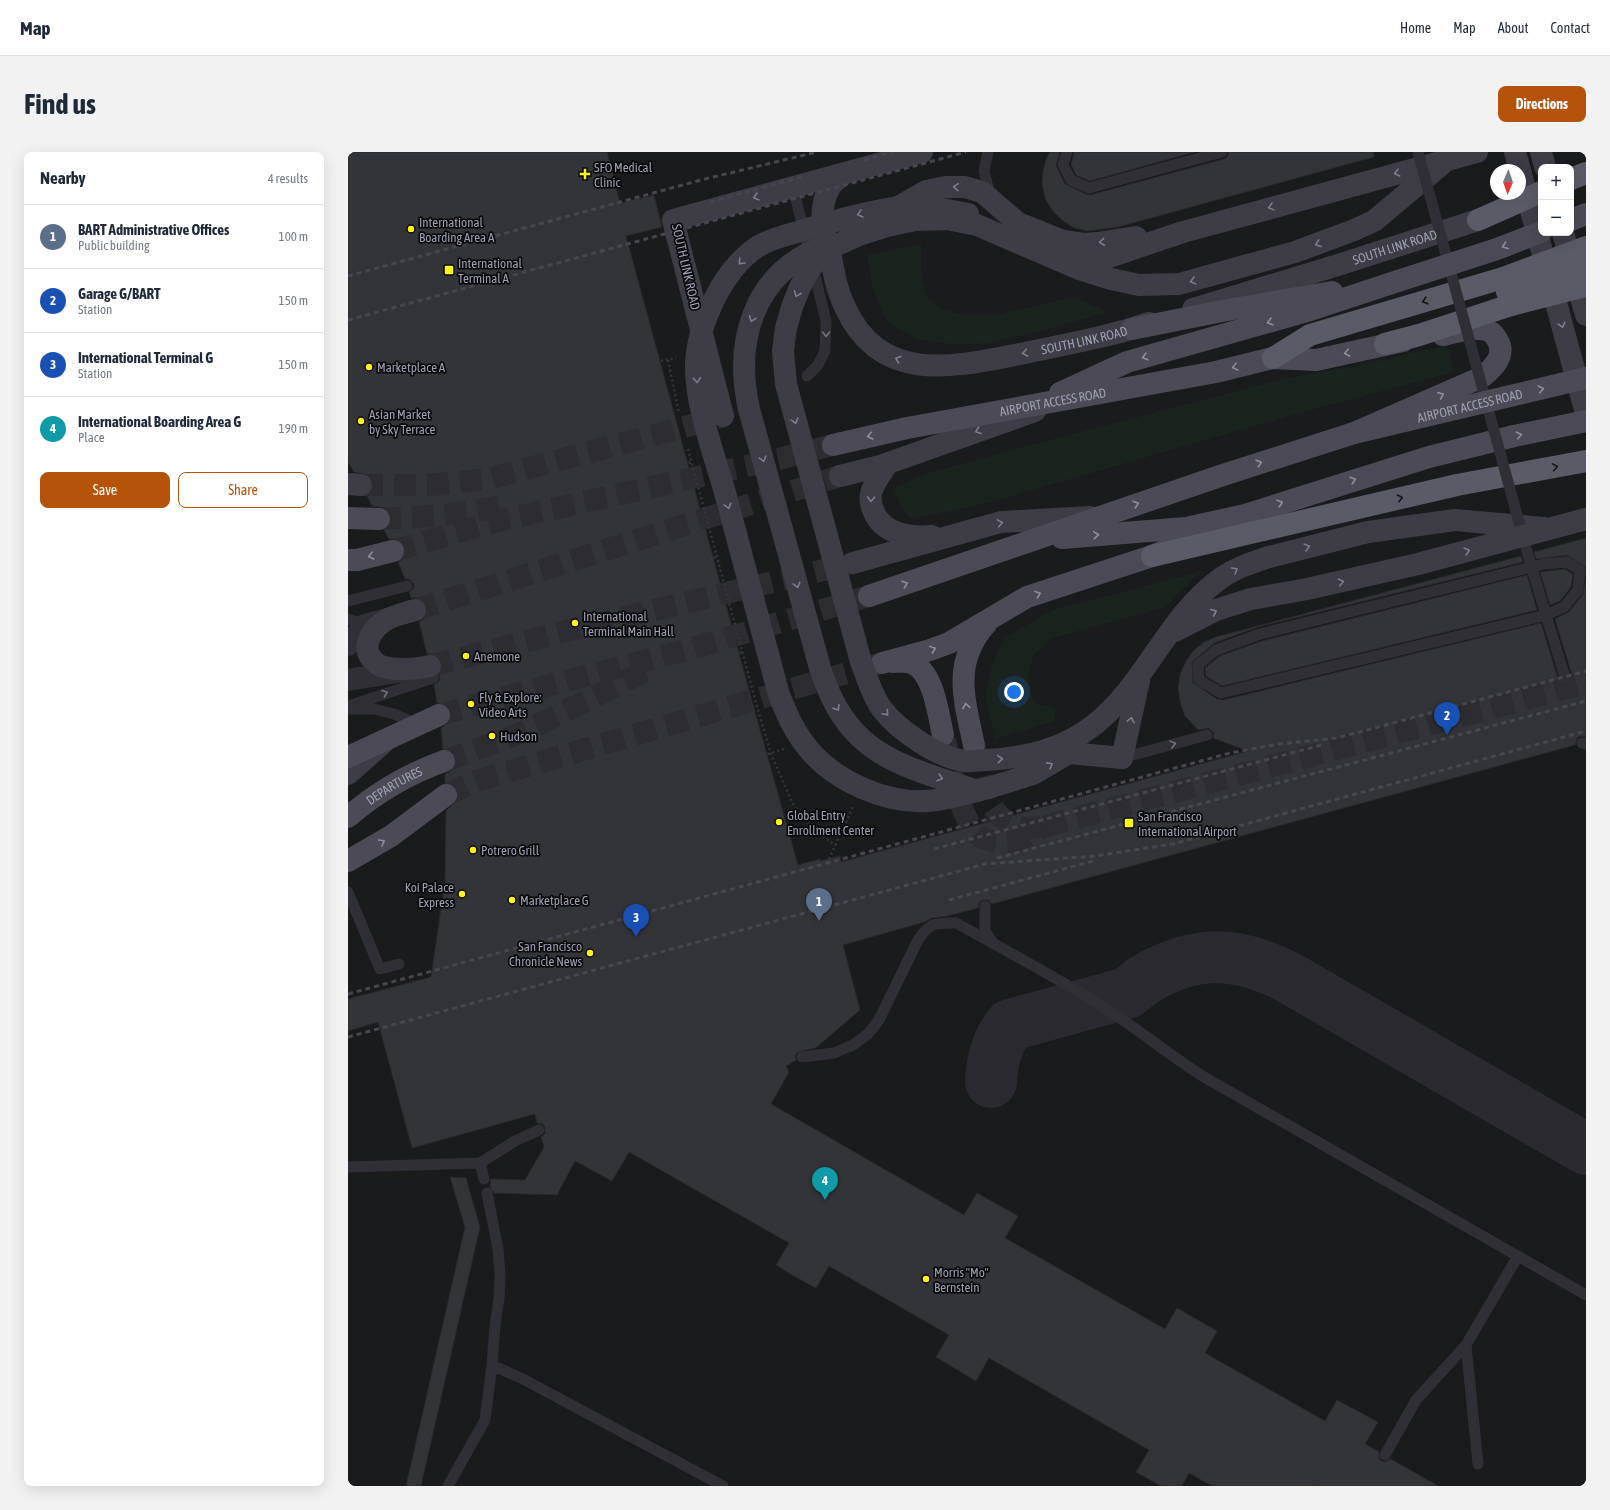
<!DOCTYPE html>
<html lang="en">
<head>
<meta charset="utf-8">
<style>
  :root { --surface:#fff; --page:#f2f2f3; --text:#1f2937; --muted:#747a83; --line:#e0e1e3; --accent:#b45309 }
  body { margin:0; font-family:"Asap Condensed",sans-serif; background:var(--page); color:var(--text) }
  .controls { position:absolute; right:12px; top:12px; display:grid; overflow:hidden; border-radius:8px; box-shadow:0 4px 16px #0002 }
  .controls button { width:36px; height:36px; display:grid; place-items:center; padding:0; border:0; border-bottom:1px solid var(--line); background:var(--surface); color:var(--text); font:20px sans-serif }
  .compass { position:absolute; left:1142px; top:12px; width:36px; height:36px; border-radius:50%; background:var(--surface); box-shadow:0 4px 16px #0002; rotate:182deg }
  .you { position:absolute; left:666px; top:540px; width:14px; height:14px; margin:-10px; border:3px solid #fff; border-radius:50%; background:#1a73e8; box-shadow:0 0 0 6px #1a73e833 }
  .badge { display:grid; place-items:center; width:26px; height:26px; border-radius:50%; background:var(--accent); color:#fff; font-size:13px; font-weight:700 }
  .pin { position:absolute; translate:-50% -33px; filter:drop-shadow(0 1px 2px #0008) }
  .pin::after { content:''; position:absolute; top:21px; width:14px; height:12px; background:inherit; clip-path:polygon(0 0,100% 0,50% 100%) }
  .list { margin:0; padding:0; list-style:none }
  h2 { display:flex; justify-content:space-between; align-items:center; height:52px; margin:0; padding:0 16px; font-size:17px }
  h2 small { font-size:13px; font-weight:400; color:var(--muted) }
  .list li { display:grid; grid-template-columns:26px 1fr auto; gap:12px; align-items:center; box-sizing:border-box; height:64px; padding:0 16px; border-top:1px solid var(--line) }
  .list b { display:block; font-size:15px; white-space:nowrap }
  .list p { margin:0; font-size:13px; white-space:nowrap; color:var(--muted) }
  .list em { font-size:13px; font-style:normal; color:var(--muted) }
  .actions { display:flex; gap:8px; padding:12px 16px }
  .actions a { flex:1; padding:9px 0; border:1px solid var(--accent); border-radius:8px; text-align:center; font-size:14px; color:var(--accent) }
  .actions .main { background:var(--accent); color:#fff }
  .map { position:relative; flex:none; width:1238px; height:1334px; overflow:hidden; border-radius:8px }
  header { display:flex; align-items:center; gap:24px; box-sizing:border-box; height:56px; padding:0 20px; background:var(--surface); border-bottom:1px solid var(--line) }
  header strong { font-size:19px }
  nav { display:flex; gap:22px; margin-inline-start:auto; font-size:14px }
  .intro { display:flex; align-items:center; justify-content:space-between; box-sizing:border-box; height:96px; padding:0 24px }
  h1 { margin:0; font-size:28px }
  .button { padding:10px 18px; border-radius:8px; background:var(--accent); color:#fff; font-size:14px; font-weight:700 }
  main { display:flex; gap:24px; padding:0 24px }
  aside { flex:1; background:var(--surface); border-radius:8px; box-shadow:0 4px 16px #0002 }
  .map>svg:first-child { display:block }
  .built { fill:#1a1b1d; fill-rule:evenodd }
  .green { fill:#1b231e }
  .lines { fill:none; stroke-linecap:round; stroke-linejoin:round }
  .taxiway { stroke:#2b2a30; stroke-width:52 }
  .building { fill:#333438; stroke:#2a282c }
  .secondary-tunnel { stroke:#2c2c31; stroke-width:22; stroke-dasharray:22 11; stroke-linecap:butt }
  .primary-tunnel { stroke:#2c2c31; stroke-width:22; stroke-dasharray:22 11; stroke-linecap:butt }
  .path { stroke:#35353c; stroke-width:2.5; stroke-dasharray:2 3; stroke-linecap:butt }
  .lane { stroke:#302f35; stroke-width:11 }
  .street { stroke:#302f35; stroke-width:22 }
  .secondary { stroke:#3e3d46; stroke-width:22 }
  .primary { stroke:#4c4b55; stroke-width:22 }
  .highway { stroke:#5b5b67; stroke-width:22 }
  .rail { stroke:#47464f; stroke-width:3; stroke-dasharray:5 4; stroke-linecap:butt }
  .lane-bridge { stroke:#302f35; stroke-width:11 }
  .secondary-bridge { stroke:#3e3d46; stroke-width:22 }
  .primary-bridge { stroke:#4c4b55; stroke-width:22 }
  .highway-bridge { stroke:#5b5b67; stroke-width:22 }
  .oneway { stroke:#7c7d8d }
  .oneway2 { stroke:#8e8ea0 }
  .oneway3 { stroke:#161619 }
  .oneway4 { stroke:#727281 }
  .poi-dot { fill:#fff418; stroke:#0a0a0b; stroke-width:1.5 }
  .labels { text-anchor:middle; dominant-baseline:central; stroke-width:3.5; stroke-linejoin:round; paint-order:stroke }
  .poi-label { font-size:13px; fill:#9e9fb3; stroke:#0a0a0b; text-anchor:start }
  .street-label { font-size:13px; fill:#9e9fb3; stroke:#0a0a0b }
</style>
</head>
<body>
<header>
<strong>Map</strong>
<nav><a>Home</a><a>Map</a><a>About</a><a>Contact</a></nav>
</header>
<div class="intro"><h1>Find us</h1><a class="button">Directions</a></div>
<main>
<aside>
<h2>Nearby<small>4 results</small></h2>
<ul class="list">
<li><span class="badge" style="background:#5c6f8a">1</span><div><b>BART Administrative Offices</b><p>Public building</p></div><em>100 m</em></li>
<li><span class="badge" style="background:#1a4fb4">2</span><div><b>Garage G/BART</b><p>Station</p></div><em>150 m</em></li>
<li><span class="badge" style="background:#1a4fb4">3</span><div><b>International Terminal G</b><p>Station</p></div><em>150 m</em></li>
<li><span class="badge" style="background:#0f9aa8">4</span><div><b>International Boarding Area G</b><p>Place</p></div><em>190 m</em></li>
</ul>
<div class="actions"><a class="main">Save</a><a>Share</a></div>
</aside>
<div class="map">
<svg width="1238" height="1334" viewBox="0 0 1238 1334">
  <rect width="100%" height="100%" fill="#0f0f10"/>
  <path class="built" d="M0 0H1238V1334H0ZM1193 15H1223V81H1193ZM1148 18H1172V42H1148Z"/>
  <path class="green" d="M573 92 574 128 580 146 596 158 617 163H645L727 145 760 160 697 178 641 191 611 193 570 188 540 171 525 139 519 103Z
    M1099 193 1106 220 959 259 643 350 564 367 555 358 546 339 549 334 580 321 694 290 934 227 1012 213Z
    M854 419 818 455 705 486 685 504 680 526 686 551 707 556V569L647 587 637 543 644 512 656 486 705 458Z"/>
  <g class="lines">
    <path class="taxiway" d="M643 930C644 909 649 889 662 873L779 841C785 837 790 832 796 828 845 798 887 799 938 824L1238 997"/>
  </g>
  <path class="building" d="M0 0H259L272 51 306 43 314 75 278 84 404 549 450 713 472 707V709L492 704 493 710 900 599 865 586 866 581 861 576 850 578 837 564 832 550 830 536 832 522 838 509 845 499 856 490 868 485 1173 404 1175 410 910 475 866 491 844 510 845 531 869 547 875 548 1193 471 1210 527 1215 532H1219L1224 527V523L1207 467 1221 460 1235 442 1238 428V585L1232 584 1229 586 1227 593 644 752 640 748H634L631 751 630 756 599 764 584 766 576 770 495 793 512 858 470 894 467 896 450 900 447 903 448 908 438 914 441 920 423 952 616 1063 629 1041 670 1064 657 1086 817 1177 829 1156 836 1160 869 1179 857 1201 977 1269 989 1248 1030 1270 1017 1292 1031 1300V1306L1033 1309 1037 1310 1043 1307 1090 1334H864L841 1321 834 1334H813L788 1320 801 1298 641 1206 628 1229 588 1205 601 1183 481 1114 468 1136 444 1123 428 1113 441 1091 281 1000 264 1029 227 1009 209 1043 146 1041 142 1035 143 1027 177 1028 196 995 193 985 197 982V975L195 972 189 971 187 962 64 996 30 870 0 879V847L83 825 97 729 98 659 109 648 110 642 108 635 103 632 97 631V622L105 617 108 611 107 604 104 600 95 597 93 576 101 570 103 565 102 558 98 553 89 551 86 533 92 528 91 523 94 518V511L91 506 87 502H79L71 470 76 467 79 461V454L75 449 70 446H63L61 440 66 436V432L61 427H57L50 410 54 408 57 403V396L54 390 49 387H41L36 378 42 373 43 367 42 361 37 356 24 354 19 344 23 340 25 334 24 327 20 323 6 320 0 310Z
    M702 0H712L708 14 717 32 738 42 742 43 876 7 879 5 881 0H1025L1026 5 770 75 739 79 726 76 714 68 704 58 697 46 694 31 695 18 699 5Z
    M726 0H847L742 29 728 23 723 12Z
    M1238 386V415L1219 403 1188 407 1186 400Z
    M1217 417 1225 422 1223 435 1212 449 1202 453 1192 420Z
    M1179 423 1189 458 874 534 858 524 857 516 872 504 914 489Z
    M102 1025 118 1026 132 1075 73 1334H58L117 1075Z"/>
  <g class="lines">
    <path class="secondary-tunnel" d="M13 333H82L140 327 374 265
      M67 458 492 324
      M82 514 222 478 505 411
      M697 674 1238 531"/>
    <path class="primary-tunnel" d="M31 367C72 365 113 363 154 354
      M45 399 145 370 431 307 485 293
      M91 563 164 543 342 497 521 444
      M597 588C602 612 612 671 633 685 640 689 653 691 660 690 674 689 685 681 697 674
      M626 593C633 625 637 673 680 676 685 676 691 675 695 674
      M96 609 176 580 303 516
      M98 643 128 629 533 511"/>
    <path class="path" d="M320 208 331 262
      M303 211 328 206
      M340 297 408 551 423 602 446 654 465 677 487 693
      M331 314 344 310
      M356 408 369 405
      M382 502 395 500
      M410 605 436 597
      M481 707 505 655
      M612 1121 824 1244
      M609 1127 821 1250
      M914 1294 984 1334
      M911 1300 971 1334"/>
    <path class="lane" d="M640 0 636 19 642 43
      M719 0 715 13 723 28 741 36 874 0
      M445 35 478 169 477 199 470 213 459 224
      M1192 413 912 482 868 498 850 513 851 528 873 541 1198 463 1217 525
      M0 449 59 434
      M0 467 17 473
      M0 554 85 526
      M1 557H26L46 562 69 572
      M1234 591 1238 592
      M774 606 859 583
      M0 740 32 817 51 812
      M637 754V779L645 791
      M454 905 486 901 505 893 520 882 531 868 570 788C582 770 587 771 608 771 654 796 701 822 746 849 784 872 818 901 856 925L1238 1143
      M132 1011 136 1027
      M0 1015 132 1011 167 989 191 978
      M1118 1193 1130 1312
      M144 1213 175 1227 375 1334
      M1037 1303 1068 1248 1118 1193 1170 1104
      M100 1334 137 1268 144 1213 147 1173 151 1147 152 1124 150 1097 139 1041"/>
    <path class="street" d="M0 493 17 473 40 467
      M0 528 56 519"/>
    <g class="secondary">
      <path d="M1167 0 1238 261"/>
      <path d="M1193 0 1197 15"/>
      <path id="s1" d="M497 21C492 25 485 30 482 35 468 58 477 82 483 105 486 122 489 139 497 155 533 235 609 214 677 201 718 192 761 185 801 171"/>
      <path d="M552 54 578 39 598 35H617L634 40 670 71 715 89 736 92 749 91 788 85"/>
      <path d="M550 55H584L620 62"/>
      <path d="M1006 78 1026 69 1094 12"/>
      <path d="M1215 81 1238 163"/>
      <path d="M707 100 729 107 761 105 835 80 1129 0"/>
      <path id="s2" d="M845 157 990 113 1130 68"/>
      <path d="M375 264 325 68 574 0"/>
      <path d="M539 312C534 321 525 331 523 342 522 347 523 354 526 360 535 382 562 386 584 384"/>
      <path d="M492 324 532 314 687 259"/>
      <path d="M0 332 13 333"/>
      <path d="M921 405 1020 380 1107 368 1196 376"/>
      <path d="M505 411 653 370 742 365"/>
      <path d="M67 458C58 461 48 463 40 467 26 474 10 495 26 509 28 511 30 513 33 514 48 519 67 517 82 514"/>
      <path d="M0 622 35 591"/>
      <path d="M640 636 685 622 721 601 774 606"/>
    </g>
    <g class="primary">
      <path d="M1223 68 1238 62"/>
      <path d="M784 177 874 159 984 140"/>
      <path d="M712 241 779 210 959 159 1050 129"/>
      <path id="s3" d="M485 293 559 276 868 220 925 206 968 208 1055 189"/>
      <path d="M0 366 31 367"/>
      <path d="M714 386 838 376 897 363 1081 305 1166 284 1238 269"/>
      <path d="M0 408H9L45 399"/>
      <path d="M521 444 875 323 1006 281 1134 225C1145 216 1158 204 1150 189 1148 185 1145 181 1141 179 1130 174 1107 180 1095 183"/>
      <path d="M545 510C551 510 558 509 564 511 586 521 590 561 595 583"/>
      <path d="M534 511 582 498 601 491 679 445 804 404 821 397"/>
      <path d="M626 593C616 547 604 510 638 472"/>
      <path d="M0 605 91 563"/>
      <path id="s4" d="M0 665C29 640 60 622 96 609"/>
      <path d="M0 709 43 684 98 643"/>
    </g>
    <path class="highway" d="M1223 27 1238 21
      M1037 192 1071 183 1163 153
      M925 206 962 183 1155 126
      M804 404 1109 333 1238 309"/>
    <path class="rail" d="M516 8 544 0
      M362 50 454 25
      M0 124 353 28 469 0
      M0 168 618 0
      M586 697 977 592
      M649 706 1238 549
      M601 748 749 708
      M0 842 882 601 931 592 988 586 1008 581 1238 519
      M0 885 637 712 747 704 825 692 1238 579"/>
    <path class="lane-bridge" d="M1070 0 1180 403 1198 463 1216 455 1230 438 1232 418 1219 410 1195 412"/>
    <path class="secondary-bridge" d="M550 55C518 60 487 69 456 78 440 83 423 86 409 95 375 118 350 171 348 212 347 250 365 300 376 337 394 406 413 474 431 543 438 560 444 575 455 590 483 629 541 655 589 648 606 646 623 640 640 636
      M474 95C405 122 386 190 401 257L472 516C500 604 550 612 629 639
      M921 405C903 411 884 417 869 429 818 468 796 534 746 573 714 598 677 606 638 608 631 608 624 610 617 609 590 606 550 578 534 557 524 544 519 525 513 510L438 232 435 199 438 176 444 155 452 135 462 117 478 98 511 83 539 74 567 68 599 67 629 73 731 117 763 127 791 133 831 132 947 100 1006 78
      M827 479 868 458 903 447 959 437 1070 412 1238 367
      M774 606 791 529"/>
    <g class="primary-bridge">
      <path d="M1050 129 1149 97 1193 80"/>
      <path id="s5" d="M1006 281 1238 226"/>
    </g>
    <path class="highway-bridge" d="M1130 68 1193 40
      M1155 126 1238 95
      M1159 140 1238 115
      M1163 153 1238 134"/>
  </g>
  <defs><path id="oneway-chevron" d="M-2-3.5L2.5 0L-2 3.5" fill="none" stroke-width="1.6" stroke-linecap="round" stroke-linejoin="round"/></defs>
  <g class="oneway">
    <use href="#oneway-chevron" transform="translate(1049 21) rotate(166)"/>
    <use href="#oneway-chevron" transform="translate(608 35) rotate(-179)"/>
    <use href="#oneway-chevron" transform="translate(408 45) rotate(165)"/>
    <use href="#oneway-chevron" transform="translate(923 55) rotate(165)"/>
    <use href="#oneway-chevron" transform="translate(512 62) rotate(165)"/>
    <use href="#oneway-chevron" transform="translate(754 90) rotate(174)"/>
    <use href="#oneway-chevron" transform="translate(970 92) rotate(160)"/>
    <use href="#oneway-chevron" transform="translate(393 110) rotate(133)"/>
    <use href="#oneway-chevron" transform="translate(845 129) rotate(165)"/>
    <use href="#oneway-chevron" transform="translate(449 142) rotate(112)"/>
    <use href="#oneway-chevron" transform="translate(404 167) rotate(111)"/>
    <use href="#oneway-chevron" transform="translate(1214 173) rotate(75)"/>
    <use href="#oneway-chevron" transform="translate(677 201) rotate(169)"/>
    <use href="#oneway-chevron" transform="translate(550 207) rotate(-160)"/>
    <use href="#oneway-chevron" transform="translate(349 228) rotate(86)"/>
    <use href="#oneway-chevron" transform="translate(447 269) rotate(75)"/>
    <use href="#oneway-chevron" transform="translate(630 279) rotate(160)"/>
    <use href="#oneway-chevron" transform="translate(415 307) rotate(75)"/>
    <use href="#oneway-chevron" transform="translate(523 347) rotate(92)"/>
    <use href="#oneway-chevron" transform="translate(380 354) rotate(75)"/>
    <use href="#oneway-chevron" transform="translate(652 371) rotate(-10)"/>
    <use href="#oneway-chevron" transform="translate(959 395) rotate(-15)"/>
    <use href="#oneway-chevron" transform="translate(1119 399) rotate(-15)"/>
    <use href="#oneway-chevron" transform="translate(887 418) rotate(-30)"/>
    <use href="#oneway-chevron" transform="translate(993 430) rotate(-12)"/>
    <use href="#oneway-chevron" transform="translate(449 433) rotate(75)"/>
    <use href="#oneway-chevron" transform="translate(866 460) rotate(-23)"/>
    <use href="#oneway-chevron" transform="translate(489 556) rotate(58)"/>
    <use href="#oneway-chevron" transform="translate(538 561) rotate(49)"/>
    <use href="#oneway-chevron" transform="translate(783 568) rotate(-77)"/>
    <use href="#oneway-chevron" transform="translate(652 607) rotate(-5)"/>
    <use href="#oneway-chevron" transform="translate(702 613) rotate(-28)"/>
    <use href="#oneway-chevron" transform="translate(592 626) rotate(18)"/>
  </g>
  <g class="oneway2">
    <use href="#oneway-chevron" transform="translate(1157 94) rotate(159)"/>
    <use href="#oneway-chevron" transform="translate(922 170) rotate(165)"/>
    <use href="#oneway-chevron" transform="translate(999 201) rotate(167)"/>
    <use href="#oneway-chevron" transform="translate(797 205) rotate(164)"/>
    <use href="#oneway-chevron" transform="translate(887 215) rotate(166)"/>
    <use href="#oneway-chevron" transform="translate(1193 237) rotate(-13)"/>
    <use href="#oneway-chevron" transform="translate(1093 243) rotate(-24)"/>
    <use href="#oneway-chevron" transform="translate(1171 283) rotate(-13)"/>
    <use href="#oneway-chevron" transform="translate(522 284) rotate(167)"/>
    <use href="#oneway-chevron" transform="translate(911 311) rotate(-18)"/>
    <use href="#oneway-chevron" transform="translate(1005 328) rotate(-17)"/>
    <use href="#oneway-chevron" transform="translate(932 351) rotate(-18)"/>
    <use href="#oneway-chevron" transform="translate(788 352) rotate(-19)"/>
    <use href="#oneway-chevron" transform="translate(748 383) rotate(-5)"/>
    <use href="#oneway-chevron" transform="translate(23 404) rotate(167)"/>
    <use href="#oneway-chevron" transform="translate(557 432) rotate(-19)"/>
    <use href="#oneway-chevron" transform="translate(690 442) rotate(-20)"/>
    <use href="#oneway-chevron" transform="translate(585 497) rotate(-20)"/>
    <use href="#oneway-chevron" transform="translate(618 554) rotate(-99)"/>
    <use href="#oneway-chevron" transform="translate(34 690) rotate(-30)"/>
  </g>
  <g class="oneway3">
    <use href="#oneway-chevron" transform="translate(1077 149) rotate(164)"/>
    <use href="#oneway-chevron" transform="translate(1207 315) rotate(-10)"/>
    <use href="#oneway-chevron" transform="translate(1052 346) rotate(-13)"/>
  </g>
  <g class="oneway4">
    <use href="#oneway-chevron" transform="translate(478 182) rotate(90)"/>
    <use href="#oneway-chevron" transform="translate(37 541) rotate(-20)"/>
    <use href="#oneway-chevron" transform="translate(825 592) rotate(-15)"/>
  </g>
  <g class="poi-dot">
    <path d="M235 16h4v4h4v4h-4v4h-4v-4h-4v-4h4z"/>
    <circle cx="63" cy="77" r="4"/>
    <rect x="96" y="113" width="10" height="10" rx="2"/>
    <circle cx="21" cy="215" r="4"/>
    <circle cx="13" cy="269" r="4"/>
    <circle cx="227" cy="471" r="4"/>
    <circle cx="118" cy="504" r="4"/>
    <circle cx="123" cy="552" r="4"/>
    <circle cx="144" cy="584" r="4"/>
    <circle cx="431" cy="670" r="4"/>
    <rect x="776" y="666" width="10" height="10" rx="2"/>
    <circle cx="125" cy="698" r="4"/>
    <circle cx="114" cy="742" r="4"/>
    <circle cx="164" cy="748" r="4"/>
    <circle cx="242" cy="801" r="4"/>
    <circle cx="578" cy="1127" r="4"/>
  </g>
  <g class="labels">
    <g class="poi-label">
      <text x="246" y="15">SFO Medical<tspan x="246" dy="15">Clinic</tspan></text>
      <text x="71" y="70">International<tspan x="71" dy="15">Boarding Area A</tspan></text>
      <text x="110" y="111">International<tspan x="110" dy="15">Terminal A</tspan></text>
      <text x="29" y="215">Marketplace A</text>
      <text x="21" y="262">Asian Market<tspan x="21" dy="15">by Sky Terrace</tspan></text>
      <text x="235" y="464">International<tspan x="235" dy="15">Terminal Main Hall</tspan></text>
      <text x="126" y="504">Anemone</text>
      <text x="131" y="545">Fly &amp; Explore:<tspan x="131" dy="15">Video Arts</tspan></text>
      <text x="152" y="584">Hudson</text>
      <text x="439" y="663">Global Entry<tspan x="439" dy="15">Enrollment Center</tspan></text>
      <text x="790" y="664">San Francisco<tspan x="790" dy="15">International Airport</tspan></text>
      <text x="133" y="698">Potrero Grill</text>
      <text x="106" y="735" text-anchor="end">Koi Palace<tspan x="106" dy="15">Express</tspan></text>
      <text x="172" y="748">Marketplace G</text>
      <text x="234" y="794" text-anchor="end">San Francisco<tspan x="234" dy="15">Chronicle News</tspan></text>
      <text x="586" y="1120">Morris "Mo"<tspan x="586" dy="15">Bernstein</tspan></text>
    </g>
    <g class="street-label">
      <text stroke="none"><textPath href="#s2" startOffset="211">SOUTH LINK ROAD</textPath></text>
      <text transform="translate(338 115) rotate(77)">SOUTH LINK ROAD</text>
      <text stroke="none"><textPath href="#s1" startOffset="411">SOUTH LINK ROAD</textPath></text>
      <text stroke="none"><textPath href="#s3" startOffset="224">AIRPORT ACCESS ROAD</textPath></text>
      <text stroke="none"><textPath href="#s5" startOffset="119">AIRPORT ACCESS ROAD</textPath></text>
      <text stroke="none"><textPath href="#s4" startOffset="56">DEPARTURES</textPath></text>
    </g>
  </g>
</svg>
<div class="controls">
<button>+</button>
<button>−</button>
</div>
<svg class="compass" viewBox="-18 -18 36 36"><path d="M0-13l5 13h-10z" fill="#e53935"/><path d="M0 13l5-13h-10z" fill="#747a83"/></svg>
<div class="you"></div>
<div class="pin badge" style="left:471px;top:769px;background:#5c6f8a">1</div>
<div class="pin badge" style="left:1099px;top:583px;background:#1a4fb4">2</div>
<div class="pin badge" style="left:288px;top:785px;background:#1a4fb4">3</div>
<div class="pin badge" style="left:477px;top:1048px;background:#0f9aa8">4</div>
</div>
</main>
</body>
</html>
